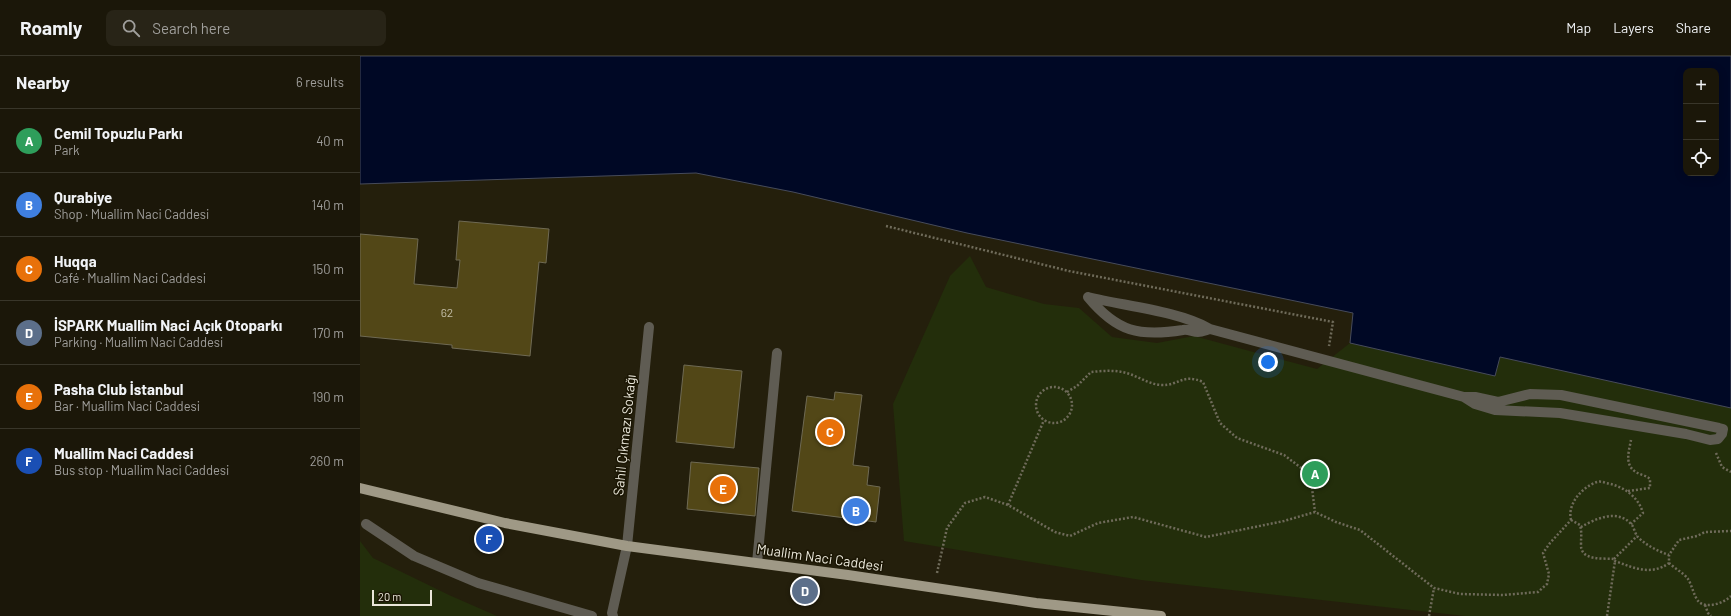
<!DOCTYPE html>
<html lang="en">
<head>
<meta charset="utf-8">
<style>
  :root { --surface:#1b1709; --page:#282417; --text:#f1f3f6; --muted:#a09f9c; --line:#39362a; --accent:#0b8043 }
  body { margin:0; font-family:Barlow,sans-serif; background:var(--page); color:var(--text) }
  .controls { position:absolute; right:12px; top:12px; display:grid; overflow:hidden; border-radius:8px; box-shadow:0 2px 10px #0003 }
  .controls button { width:36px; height:36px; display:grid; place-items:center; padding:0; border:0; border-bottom:1px solid var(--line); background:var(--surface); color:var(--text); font:20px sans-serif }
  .scale { position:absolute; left:12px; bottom:10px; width:60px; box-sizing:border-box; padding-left:4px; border:2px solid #eae7da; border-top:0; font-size:11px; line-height:14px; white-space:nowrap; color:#eae7da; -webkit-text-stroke:3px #1b1604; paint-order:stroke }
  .you { position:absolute; left:908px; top:306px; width:14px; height:14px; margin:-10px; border:3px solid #fff; border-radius:50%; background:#1a73e8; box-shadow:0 0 0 6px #1a73e833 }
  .badge { display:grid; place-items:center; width:26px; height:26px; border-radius:50%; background:var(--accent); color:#fff; font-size:13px; font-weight:700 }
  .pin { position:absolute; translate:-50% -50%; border:2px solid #fff; box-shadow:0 1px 4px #0006 }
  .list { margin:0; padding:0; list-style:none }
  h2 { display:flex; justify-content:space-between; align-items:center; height:52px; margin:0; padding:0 16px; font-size:17px }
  h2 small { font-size:13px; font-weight:400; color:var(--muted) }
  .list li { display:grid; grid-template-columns:26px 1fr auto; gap:12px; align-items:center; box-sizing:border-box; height:64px; padding:0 16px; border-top:1px solid var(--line) }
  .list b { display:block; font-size:15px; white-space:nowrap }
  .list p { margin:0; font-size:13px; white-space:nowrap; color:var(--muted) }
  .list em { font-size:13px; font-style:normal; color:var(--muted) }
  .icon { flex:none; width:22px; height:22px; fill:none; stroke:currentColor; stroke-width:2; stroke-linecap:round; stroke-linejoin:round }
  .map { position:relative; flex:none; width:1371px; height:560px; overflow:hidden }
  header { display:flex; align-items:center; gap:24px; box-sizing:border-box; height:56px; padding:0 20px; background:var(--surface); border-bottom:1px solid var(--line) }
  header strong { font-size:19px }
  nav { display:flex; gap:22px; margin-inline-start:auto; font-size:14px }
  .search { width:280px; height:36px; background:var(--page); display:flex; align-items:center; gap:10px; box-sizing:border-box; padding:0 14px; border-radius:8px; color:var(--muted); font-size:15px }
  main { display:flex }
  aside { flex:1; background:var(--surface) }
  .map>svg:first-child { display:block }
  .green { fill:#232e0b }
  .water { fill:#000825; stroke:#464b5b; fill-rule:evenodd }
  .building { fill:#524717; stroke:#6f6a54 }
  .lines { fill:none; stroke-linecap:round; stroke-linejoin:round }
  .path { stroke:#6f6b5a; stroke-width:2.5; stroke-dasharray:2 2; stroke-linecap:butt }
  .service { stroke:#5f5c53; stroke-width:10 }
  .primary { stroke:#9f9986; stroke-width:10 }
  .labels { text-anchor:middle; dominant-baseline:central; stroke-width:3; stroke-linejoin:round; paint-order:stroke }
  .number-label { font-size:12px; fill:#c4bfa9 }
  .street-label { font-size:14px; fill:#eae7da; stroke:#1b1604 }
</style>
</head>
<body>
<header>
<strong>Roamly</strong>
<div class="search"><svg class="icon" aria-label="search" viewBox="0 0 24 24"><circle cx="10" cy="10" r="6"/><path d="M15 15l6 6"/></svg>Search here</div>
<nav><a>Map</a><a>Layers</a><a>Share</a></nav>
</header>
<main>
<aside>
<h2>Nearby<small>6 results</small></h2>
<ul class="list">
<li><span class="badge" style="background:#2e9e5b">A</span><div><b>Cemil Topuzlu Parkı</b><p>Park</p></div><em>40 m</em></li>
<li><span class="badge" style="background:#3f7fe0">B</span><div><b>Qurabiye</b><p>Shop · Muallim Naci Caddesi</p></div><em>140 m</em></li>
<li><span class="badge" style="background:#e8710a">C</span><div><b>Huqqa</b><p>Café · Muallim Naci Caddesi</p></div><em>150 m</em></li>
<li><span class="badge" style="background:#5c6f8a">D</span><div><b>İSPARK Muallim Naci Açık Otoparkı</b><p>Parking · Muallim Naci Caddesi</p></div><em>170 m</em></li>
<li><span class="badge" style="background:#e8710a">E</span><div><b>Pasha Club İstanbul</b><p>Bar · Muallim Naci Caddesi</p></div><em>190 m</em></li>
<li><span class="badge" style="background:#1a4fb4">F</span><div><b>Muallim Naci Caddesi</b><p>Bus stop · Muallim Naci Caddesi</p></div><em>260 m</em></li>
</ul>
</aside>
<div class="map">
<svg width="1371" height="560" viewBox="0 0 1371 560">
  <rect width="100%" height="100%" fill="#241f0c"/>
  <path class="green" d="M610 200 626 231 684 248 719 252 752 281 797 287 834 280 957 313 990 287 1135 320 1140 301 1371 352V560H1105L781 524 544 485 533 348 590 220Z
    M0 485 13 502 89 539 137 560H0Z"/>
  <path class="water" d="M0 0H1371V352L1140 301 1135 320 990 287 993 257 607 177 433 136 336 117 0 128ZM1326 15H1356V117H1326Z"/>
  <path class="building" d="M99 165 189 173 186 207 179 206 170 300 92 292V289L0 280V178L58 183 54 228 97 232 100 204H96Z
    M324 309 382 315 374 392 316 386Z
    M475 336 502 339 493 409 509 411 507 429 520 431 516 466 432 455 447 340 474 344Z
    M331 406 399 412 395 460 327 453Z"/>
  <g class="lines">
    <path class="path" d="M526 170 709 215 973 266 969 290
      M676 349a18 18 0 1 1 36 0a18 18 0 1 1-36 0Z
      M707 336 717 330 731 316C741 315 752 314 762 316 775 318 787 328 801 329 819 330 822 317 843 326L860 367 877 382 924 399 944 414 952 432 955 456
      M1356 397 1362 411 1371 416
      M1268 435 1290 432V423C1286 419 1280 419 1276 416 1264 409 1269 395 1271 384
      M648 449 684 364
      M1211 464 1220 469C1222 477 1221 480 1221 488 1220 505 1242 502 1254 503L1255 505C1274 512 1291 520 1309 507V499L1319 484 1337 480 1345 476 1371 475
      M1211 464C1207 448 1222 431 1237 426 1240 425 1243 426 1246 427 1263 430 1278 440 1283 457L1271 468
      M1221 471C1235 463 1258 452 1272 469 1274 472 1275 477 1277 480 1285 489 1298 495 1309 499
      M1254 503 1277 480
      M1309 507C1314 512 1325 518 1328 523 1332 529 1334 541 1339 546 1347 553 1364 547 1371 540
      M577 517 587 472 605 447 625 441 648 449 695 476 710 480 738 467 773 461 846 481 924 465 955 456 976 466 1000 474 1074 532 1100 538 1143 539 1178 536 1187 528 1189 518 1183 497 1190 487 1211 464
      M1345 549 1348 557 1351 560
      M1069 560 1074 532
      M1247 560 1255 505"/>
    <path class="service" d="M728 241C764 250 819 255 850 273L1104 341 1115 348 1135 354 1200 357 1326 378 1350 384 1358 383 1362 378 1363 373 1359 372 1201 339 1170 338 1138 346 1115 341H1104
      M728 241C757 276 779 281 823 274 828 273 833 276 838 276 842 276 846 274 850 273
      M6 468 54 500 118 527 232 560
      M397 507 417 297
      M253 560 252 557 267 490 289 271"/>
    <path class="primary" d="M0 432 145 467 267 490 488 519 676 547 801 560"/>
  </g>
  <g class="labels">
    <g class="number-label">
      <text x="87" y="256">62</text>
    </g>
    <g class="street-label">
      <text transform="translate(264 379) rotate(-84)">Sahil Çıkmazı Sokağı</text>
      <text transform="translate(460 501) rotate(8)">Muallim Naci Caddesi</text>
    </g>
  </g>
</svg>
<div class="controls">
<button>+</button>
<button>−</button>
<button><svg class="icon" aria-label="locate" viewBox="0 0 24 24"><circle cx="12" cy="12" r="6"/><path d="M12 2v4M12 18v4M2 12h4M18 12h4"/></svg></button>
</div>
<div class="scale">20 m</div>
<div class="you"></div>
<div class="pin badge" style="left:955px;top:418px;background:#2e9e5b">A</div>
<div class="pin badge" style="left:496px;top:455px;background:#3f7fe0">B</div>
<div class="pin badge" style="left:470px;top:376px;background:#e8710a">C</div>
<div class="pin badge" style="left:445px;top:535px;background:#5c6f8a">D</div>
<div class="pin badge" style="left:363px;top:433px;background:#e8710a">E</div>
<div class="pin badge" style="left:129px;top:483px;background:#1a4fb4">F</div>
</div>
</main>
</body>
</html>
